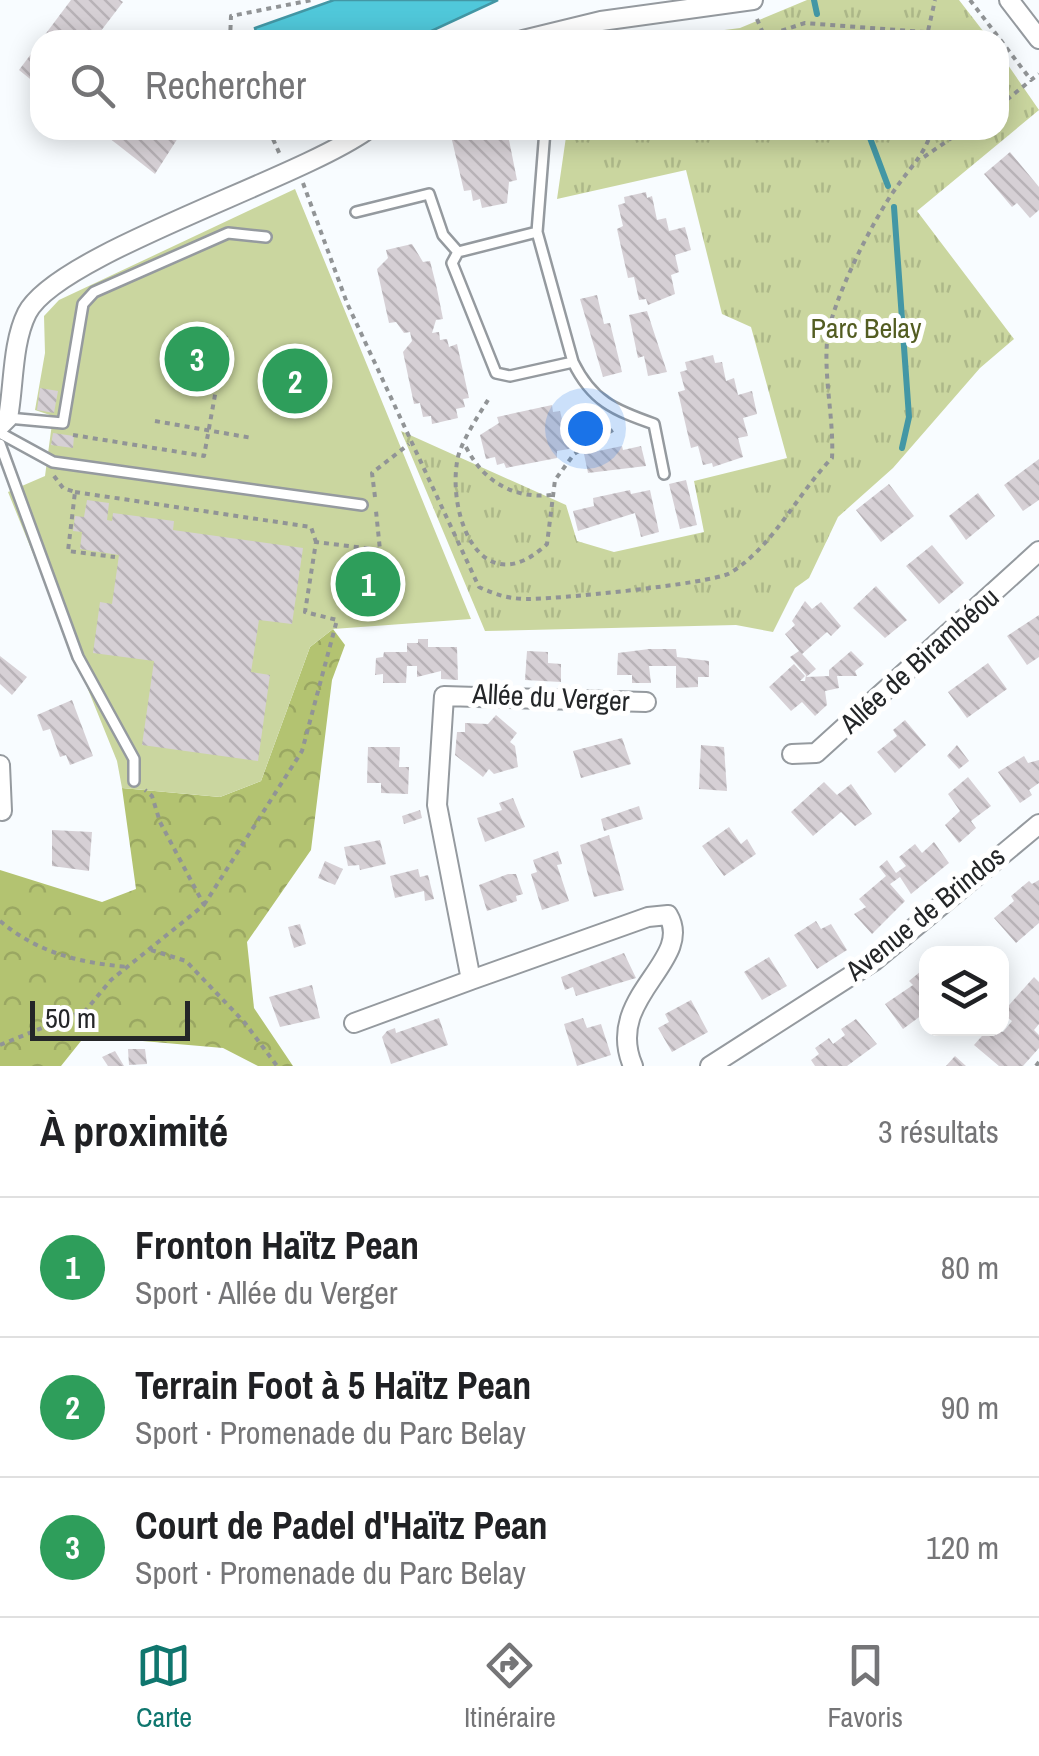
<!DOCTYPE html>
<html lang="fr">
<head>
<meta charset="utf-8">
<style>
  :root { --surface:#fff; --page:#f6f6f6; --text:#202124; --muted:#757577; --line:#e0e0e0; --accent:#0f766e }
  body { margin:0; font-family:"Archivo Narrow",sans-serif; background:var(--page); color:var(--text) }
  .controls { position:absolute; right:30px; bottom:30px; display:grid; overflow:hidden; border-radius:20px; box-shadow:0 5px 25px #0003 }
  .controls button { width:90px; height:90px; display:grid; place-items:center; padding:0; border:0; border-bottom:2px solid var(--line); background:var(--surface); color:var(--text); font:50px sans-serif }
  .scale { position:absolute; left:30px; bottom:25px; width:160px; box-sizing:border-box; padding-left:10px; border:5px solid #242628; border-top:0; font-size:28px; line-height:35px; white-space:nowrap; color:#242628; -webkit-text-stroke:8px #fff; paint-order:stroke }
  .you { position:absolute; left:585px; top:428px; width:35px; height:35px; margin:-25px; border:8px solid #fff; border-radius:50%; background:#1a73e8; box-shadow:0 0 0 15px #1a73e833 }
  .badge { display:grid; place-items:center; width:65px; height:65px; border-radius:50%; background:var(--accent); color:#fff; font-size:32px; font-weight:700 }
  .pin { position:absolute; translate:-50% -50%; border:5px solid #fff; box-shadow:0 2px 10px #0006 }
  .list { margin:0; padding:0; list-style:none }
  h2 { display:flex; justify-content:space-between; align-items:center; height:130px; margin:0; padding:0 40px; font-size:42px }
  h2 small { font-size:32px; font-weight:400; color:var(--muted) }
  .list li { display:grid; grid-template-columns:65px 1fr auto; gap:30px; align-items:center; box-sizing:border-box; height:140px; padding:0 40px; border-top:2px solid var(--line) }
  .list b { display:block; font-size:38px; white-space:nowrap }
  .list p { margin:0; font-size:32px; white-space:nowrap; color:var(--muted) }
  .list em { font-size:32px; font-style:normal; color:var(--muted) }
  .icon { flex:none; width:55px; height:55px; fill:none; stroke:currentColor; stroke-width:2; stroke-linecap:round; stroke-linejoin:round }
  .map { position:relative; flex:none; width:1039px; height:1066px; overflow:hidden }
  .search { position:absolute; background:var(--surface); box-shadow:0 5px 25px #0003; left:30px; right:30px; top:30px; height:110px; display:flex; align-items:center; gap:25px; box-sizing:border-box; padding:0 35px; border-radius:30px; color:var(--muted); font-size:38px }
  .sheet { height:550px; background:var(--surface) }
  nav { display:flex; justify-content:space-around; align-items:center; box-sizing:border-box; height:140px; border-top:2px solid var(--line); background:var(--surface); font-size:28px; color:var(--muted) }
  nav a { display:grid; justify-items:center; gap:5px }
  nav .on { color:var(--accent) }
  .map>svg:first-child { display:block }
  .grass { fill:url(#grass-tufts) }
  .forest { fill:url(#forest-crowns) }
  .pitch { fill:#cad69f }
  .water { fill:#50c8da; stroke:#4397a5; stroke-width:2.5 }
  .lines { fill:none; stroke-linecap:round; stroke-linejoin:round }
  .stream { stroke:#4397a5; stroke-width:6 }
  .building { fill:url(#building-back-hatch) }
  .lane-casing { stroke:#959a9f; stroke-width:14 }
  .street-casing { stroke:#959a9f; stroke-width:22 }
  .path { stroke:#919496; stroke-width:4; stroke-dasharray:5 5; stroke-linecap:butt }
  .lane { stroke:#fff; stroke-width:9 }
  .street { stroke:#fff; stroke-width:18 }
  .labels { text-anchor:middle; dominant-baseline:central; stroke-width:10; stroke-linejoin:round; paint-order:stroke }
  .park-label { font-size:28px; fill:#535d22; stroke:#fff }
  .street-label { font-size:28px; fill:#242628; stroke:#fff }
</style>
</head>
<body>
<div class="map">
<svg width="1039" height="1066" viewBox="0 0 1039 1066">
  <defs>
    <pattern id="grass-tufts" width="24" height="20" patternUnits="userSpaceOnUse" patternTransform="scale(2.5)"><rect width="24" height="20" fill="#cad69f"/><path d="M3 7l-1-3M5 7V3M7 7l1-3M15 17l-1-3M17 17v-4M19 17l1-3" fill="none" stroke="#adb889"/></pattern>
    <pattern id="forest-crowns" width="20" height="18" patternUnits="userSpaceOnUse" patternTransform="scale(2.5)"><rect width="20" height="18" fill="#b3c371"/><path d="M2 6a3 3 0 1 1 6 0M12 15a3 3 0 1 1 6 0" fill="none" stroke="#9aa762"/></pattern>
    <pattern id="building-back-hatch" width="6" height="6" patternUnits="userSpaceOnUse" patternTransform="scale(2.5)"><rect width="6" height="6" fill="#d6d0d5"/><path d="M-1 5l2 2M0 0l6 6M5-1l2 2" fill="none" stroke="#b8b2b7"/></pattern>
  </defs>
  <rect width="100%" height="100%" fill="#f8fcff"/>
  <path class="grass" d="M807 0H959L990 40H647L740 28Z
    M999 52 1039 110 917 211 1014 339 980 368 893 468 838 517 809 578 795 588 773 632 736 625 485 631 401 431 566 505 577 541 614 552 704 532 694 481 787 458 751 327 722 314 686 170 557 199 567 130H999Z"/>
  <path class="forest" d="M333 629 345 645 332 680 311 850 247 942 254 1008 293 1066H258L223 1048 85 1036 61 1066H0V870L102 902 136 889 122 788 220 797 261 781 310 647Z"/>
  <path class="pitch" d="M295 189 471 619 333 629 310 647 261 781 220 797 122 788 117 761 8 492 45 476 53 416 35 410 45 353 44 316 59 300Z"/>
  <path class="water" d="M334 0H498L412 40H258L255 28Z"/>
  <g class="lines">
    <path class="stream" d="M814 0 817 14
      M825 34 828 40
      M867 130 888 186
      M894 207 909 417 902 448"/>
  </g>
  <path class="building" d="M71 0H120L123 2 94 40H41Z
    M40 42V87L19 70Z
    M99 130H183L155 174Z
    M458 130H507L517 180 509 182 507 203 482 208 480 199 473 201 471 190 464 191 451 136 458 135Z
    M1010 152 1039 187V210L1030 218 1017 203 1012 207 984 174Z
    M646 192 647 198 652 196 657 220 666 218 669 231 685 227 691 250 675 255 679 272 671 275 675 294 648 305 646 299 639 300 634 277 628 278 617 229 623 226 618 205 625 203 624 197Z
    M412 244 423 262 430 261 437 289 443 319 436 320 432 333 439 332 440 340 447 339 449 347 457 344 469 398 463 399 465 407 456 409 458 418 432 424 431 416 423 417 420 403 414 404 403 352 412 341 410 332 404 333 396 322 389 323 377 269 388 258 386 250Z
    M597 295 604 324 610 323 622 372 603 377 580 299Z
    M647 311 667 372 648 376 644 356 638 358 629 315Z
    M713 355 715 363 722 362 726 381 734 378 738 395 752 391 757 414 743 418 748 436 738 438 743 457 713 467 712 463 703 465 698 446 691 448 678 392 685 390 680 372 687 370 685 362Z
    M40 388 58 391 54 413 37 410Z
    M552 405 553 412 560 411 562 419 570 417 575 441 569 449 557 451V458L506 468 504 463 497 465 495 457 486 459 480 435 499 423 497 417Z
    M53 433 74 436 73 448 51 445Z
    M622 446 623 450 641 446 646 466 588 473 584 454Z
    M1039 459V500L1023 511 1004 485Z
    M686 480 697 525 680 529 669 484Z
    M889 484 914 516 881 542 856 510Z
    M630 490 631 494 650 490 659 532 641 537 635 513 578 531 573 511 594 506 593 498Z
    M978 493 995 516 966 540 949 516Z
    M87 500 109 503 107 520 112 521 113 513 174 521 173 530 303 548 292 624 259 620 251 672 270 675 258 761 142 745 154 661 93 653 100 602 112 604 119 555 80 549 82 532 73 531 75 516 84 517Z
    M932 545 964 583 939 604 906 566Z
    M876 586 907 620 885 638 853 608Z
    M805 601 812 609 821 602 841 626 831 636 827 632 802 654 816 669 806 677 829 676V670L851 651 864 664 855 671 857 676H837L839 688 825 691 827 705 815 716 802 702 791 711 769 687 794 664 805 676 800 681H805L806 675 790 657 799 651 785 634 795 625 792 621Z
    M1039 615V657L1027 665 1007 636Z
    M418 639H428V647H457L458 680 441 679V671L417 677V666H407L406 683H383V674L375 675 376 658 383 657 384 652H407V643H418Z
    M649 649H676L677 657 709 661V677H698V687L676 688V666H649L651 683H632V675H617L618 653Z
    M527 651 548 652V663L561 664V682L525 680Z
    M0 656 27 677 12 695 0 684Z
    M988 663 1007 689 967 718 948 692Z
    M72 700 93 756 70 765 66 755 60 757 50 729 43 731 37 715Z
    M496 715 517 733 510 742 515 746 518 767 494 774 489 769 483 777 455 755 457 732H465V723L488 724Z
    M905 720 926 745 895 773 877 752 897 736 893 730Z
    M622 738 631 764 581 778 573 751Z
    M701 745 724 747 727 791 699 789Z
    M957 745 969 761 959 769 947 756Z
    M368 747H400L399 767H409L408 794 381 793V783H367Z
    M1024 756 1028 763 1039 760V783L1029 790 1032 795 1020 803 998 772Z
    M968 777 991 806 971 821 976 828 959 843 945 825 960 811 948 794Z
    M824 782 837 795 851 784 872 814 855 826 841 812 813 836 791 812Z
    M513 798 525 827 485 842 477 818 502 810 499 803Z
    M639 806 643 819 604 831 601 819Z
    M420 810 422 818 404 824 402 816Z
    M729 827 741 844 747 839 756 854 724 876 702 846Z
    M52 830 92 832 89 871 52 866Z
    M609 835 624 890 594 897 580 845Z
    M380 840 386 864 360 870 359 865 348 866 344 847Z
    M934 842 949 863 911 894 900 877 890 884 905 901 872 934 854 914 866 907 859 899 886 876 879 867 887 860 896 873 906 866 899 857 915 844 922 853Z
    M558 851 562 864 557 865 569 901 542 910 531 874 537 872 533 860Z
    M325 861 343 869 335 885 318 878Z
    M418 869 420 877 428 875 434 899 425 901 424 891 395 898 390 876Z
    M508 874H516L523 894 516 896 517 901 487 911 479 885Z
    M1039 880V923L1016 943 994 918 1014 901 1011 896 1029 881 1032 884Z
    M816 921 821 929 831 924 847 950 817 969 794 935Z
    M300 924 306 944 294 948 288 927Z
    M624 953 636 978 576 996 573 987 565 990 561 977Z
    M769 957 787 986 762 1000 744 972Z
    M921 971 926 977V1012L903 1029 885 1004 913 985 909 981Z
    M1034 977 1039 982V1024L1034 1030 1039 1035V1048L1023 1066H999L974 1045 989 1028 1003 1032 1012 1021 1002 1013Z
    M312 985 320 1018 280 1027 269 997Z
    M691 1000 708 1032 672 1052 658 1028 669 1022 665 1014Z
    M439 1018 448 1045 391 1064 382 1037 387 1031 395 1028 396 1033Z
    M583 1018 587 1028 601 1024 611 1055 577 1066 564 1024Z
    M856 1019 877 1044 847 1066H815L811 1060 819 1054 815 1048 829 1038 833 1044 845 1035 841 1029Z
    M128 1049H145L147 1064 129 1065Z
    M115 1051 124 1066H108L102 1057Z
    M955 1056 966 1066H946Z"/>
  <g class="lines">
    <defs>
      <path id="lane" d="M356 212 429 194 443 235 458 252
        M537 232 458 252 452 263 496 373 510 376 573 362 537 232 545 130
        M573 362C592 401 614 410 654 424L664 474
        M8 418 63 423 83 304 94 292 228 233 266 237
        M0 433 53 462 362 505
        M0 444 78 657 134 759V781"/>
      <path id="street" d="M1009 0 1039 39
        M523 40 601 21 753 0
        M0 426 8 418C14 385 12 343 27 313 57 254 297 180 367 130
        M792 754 816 753 1039 551
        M0 765 2 811
        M354 1023 471 980
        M633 1066C603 997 695 961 668 915L648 917 471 980 437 805 444 696 646 702
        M710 1066 874 961 1039 824"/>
    </defs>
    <use href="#lane" class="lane-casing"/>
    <use href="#street" class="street-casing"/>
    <path class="path" d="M970 0 1031 80 1039 74
      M757 19 766 40
      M230 40 231 16 312 0
      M753 40 805 23 925 32
      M926 40 935 0
      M999 106 1030 81
      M269 130 281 157
      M924 157 963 130
      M303 183 347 303 479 587C494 594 506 598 523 599 550 600 711 584 730 573 774 546 797 494 832 458 834 420 824 380 827 342 829 306 874 218 896 188 911 166 924 156 932 130
      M488 400C478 416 459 445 457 462 448 519 483 604 547 544L555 480 574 454 616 428
      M155 421 252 438
      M73 435 204 456 226 334
      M466 447C483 481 513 499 551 495
      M54 476 63 488 75 492 68 551 115 557
      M75 492 311 527 316 542
      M375 497 372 473 409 444
      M204 905 302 751 337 620 305 612 316 542 380 550 376 511
      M0 921C38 953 80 963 129 967
      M151 950 186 961 245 1023 277 1066
      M0 1045 86 1010 111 980 204 905 160 822 152 796 145 790
      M1036 1066 1039 1062"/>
    <use href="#lane" class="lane"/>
    <use href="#street" class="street"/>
  </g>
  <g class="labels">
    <g class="park-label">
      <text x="866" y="328">Parc Belay</text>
    </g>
    <g class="street-label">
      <text transform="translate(919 660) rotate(-42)">Allée de Birambéou</text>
      <text transform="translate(551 697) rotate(3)">Allée du Verger</text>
      <text transform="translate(925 913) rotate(-39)">Avenue de Brindos</text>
    </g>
  </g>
</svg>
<div class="controls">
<button><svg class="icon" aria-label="layers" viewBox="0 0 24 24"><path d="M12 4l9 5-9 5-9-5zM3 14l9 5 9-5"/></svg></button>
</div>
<div class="scale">50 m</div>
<div class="you"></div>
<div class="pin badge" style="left:368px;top:584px;background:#2e9e5b">1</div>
<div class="pin badge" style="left:295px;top:381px;background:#2e9e5b">2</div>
<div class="pin badge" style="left:197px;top:359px;background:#2e9e5b">3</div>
<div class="search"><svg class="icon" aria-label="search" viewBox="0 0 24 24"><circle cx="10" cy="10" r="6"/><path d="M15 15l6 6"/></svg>Rechercher</div>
</div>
<section class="sheet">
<h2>À proximité<small>3 résultats</small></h2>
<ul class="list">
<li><span class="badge" style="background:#2e9e5b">1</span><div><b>Fronton Haïtz Pean</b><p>Sport · Allée du Verger</p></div><em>80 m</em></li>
<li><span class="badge" style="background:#2e9e5b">2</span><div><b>Terrain Foot à 5 Haïtz Pean</b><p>Sport · Promenade du Parc Belay</p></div><em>90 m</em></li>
<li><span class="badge" style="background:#2e9e5b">3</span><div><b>Court de Padel d'Haïtz Pean</b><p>Sport · Promenade du Parc Belay</p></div><em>120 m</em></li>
</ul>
</section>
<nav>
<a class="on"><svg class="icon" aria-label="map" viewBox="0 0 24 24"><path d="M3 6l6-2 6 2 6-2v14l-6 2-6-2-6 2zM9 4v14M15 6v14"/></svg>Carte</a>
<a><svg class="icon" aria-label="directions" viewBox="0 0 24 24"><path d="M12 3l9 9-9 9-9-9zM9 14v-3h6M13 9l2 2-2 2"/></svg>Itinéraire</a>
<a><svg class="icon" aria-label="saved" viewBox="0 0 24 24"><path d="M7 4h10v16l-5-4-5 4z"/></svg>Favoris</a>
</nav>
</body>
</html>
